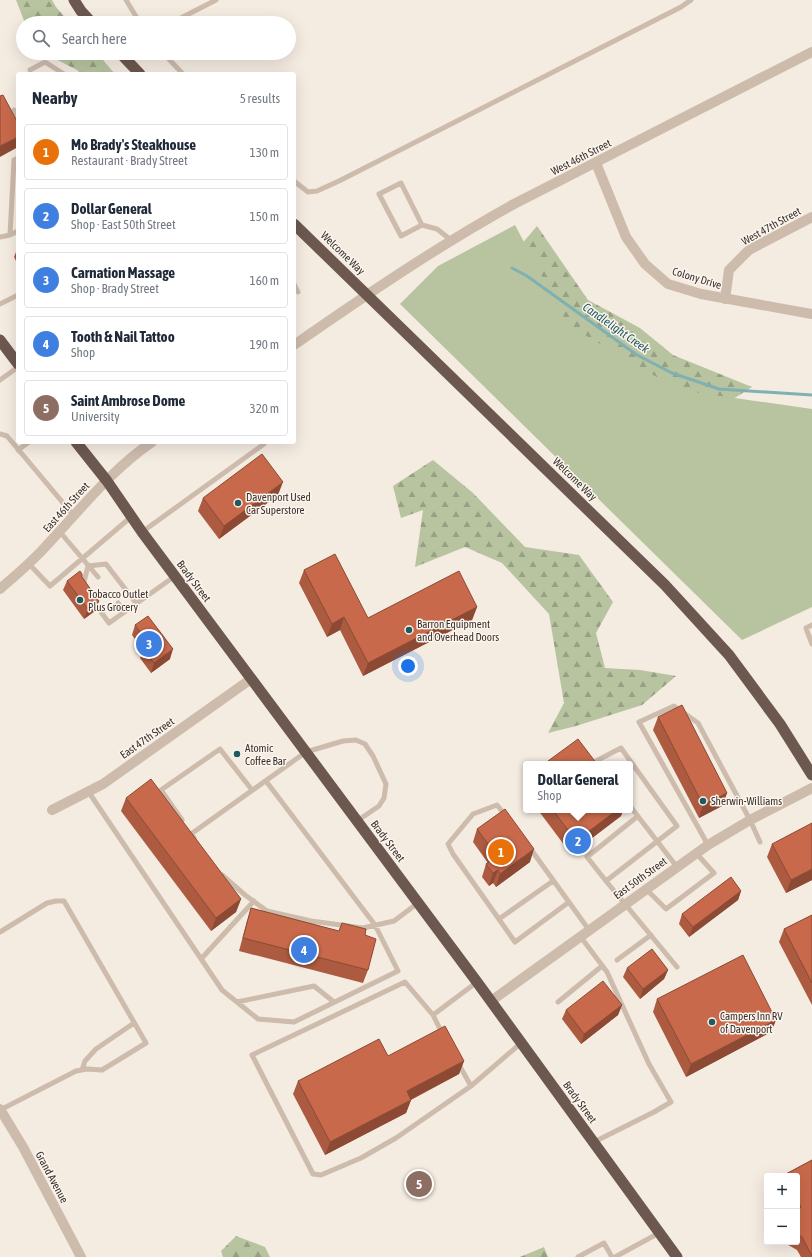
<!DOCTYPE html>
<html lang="en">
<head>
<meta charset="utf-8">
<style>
  :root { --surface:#fff; --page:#f6f6f7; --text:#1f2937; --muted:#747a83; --line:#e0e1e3; --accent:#1f5a5e }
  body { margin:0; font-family:"Asap Condensed",sans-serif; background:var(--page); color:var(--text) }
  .controls { position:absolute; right:12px; bottom:12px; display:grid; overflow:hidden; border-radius:4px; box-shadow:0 4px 16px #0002 }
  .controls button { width:36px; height:36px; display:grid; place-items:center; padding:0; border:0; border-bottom:1px solid var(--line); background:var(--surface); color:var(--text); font:20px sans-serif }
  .you { position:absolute; left:408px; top:666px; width:14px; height:14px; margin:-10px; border:3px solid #fff; border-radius:50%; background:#1a73e8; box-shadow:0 0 0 6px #1a73e833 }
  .badge { display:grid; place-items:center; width:26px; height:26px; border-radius:50%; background:var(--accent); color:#fff; font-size:13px; font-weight:700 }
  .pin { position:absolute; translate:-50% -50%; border:2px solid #fff; box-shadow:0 1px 4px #0006 }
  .popup { position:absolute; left:523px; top:761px; width:110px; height:52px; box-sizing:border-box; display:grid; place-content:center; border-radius:4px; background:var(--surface); filter:drop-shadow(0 1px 3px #0005); font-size:13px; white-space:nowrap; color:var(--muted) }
  .popup b { font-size:15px; color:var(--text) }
  .popup::after { content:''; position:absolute; left:50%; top:100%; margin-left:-8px; border:8px solid transparent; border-top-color:var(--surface) }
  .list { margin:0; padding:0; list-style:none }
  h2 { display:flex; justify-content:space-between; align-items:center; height:52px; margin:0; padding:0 16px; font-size:17px }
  h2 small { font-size:13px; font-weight:400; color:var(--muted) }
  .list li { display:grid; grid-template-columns:26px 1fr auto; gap:12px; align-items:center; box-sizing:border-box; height:56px; margin:0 8px 8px; padding:0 8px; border:1px solid var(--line); border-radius:4px }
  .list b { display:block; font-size:15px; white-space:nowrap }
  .list p { margin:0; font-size:13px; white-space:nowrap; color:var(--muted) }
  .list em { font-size:13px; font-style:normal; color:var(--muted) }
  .icon { flex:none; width:22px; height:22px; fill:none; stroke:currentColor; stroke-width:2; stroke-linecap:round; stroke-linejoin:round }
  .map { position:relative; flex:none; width:812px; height:1257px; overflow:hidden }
  .search { position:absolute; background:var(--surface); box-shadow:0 4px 16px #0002; left:16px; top:16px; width:280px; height:44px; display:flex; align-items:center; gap:10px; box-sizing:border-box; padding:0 14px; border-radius:22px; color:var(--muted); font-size:15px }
  .panel { position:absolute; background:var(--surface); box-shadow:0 4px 16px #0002; left:16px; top:72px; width:280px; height:372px; border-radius:4px }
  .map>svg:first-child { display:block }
  .forest { fill:url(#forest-firs) }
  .park { fill:#b8c4a0 }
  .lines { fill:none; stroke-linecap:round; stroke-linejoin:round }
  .stream { stroke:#7fb0b2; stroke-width:3 }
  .service { stroke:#cdbbac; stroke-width:5 }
  .minor { stroke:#cdbbac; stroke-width:10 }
  .tertiary { stroke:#cdbbac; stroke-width:10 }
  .trunk { stroke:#6c584f; stroke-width:11 }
  .wall { fill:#ac5a40 }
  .shaded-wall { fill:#8c4a34 }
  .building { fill:#c8694b; stroke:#8c4a34 }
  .poi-dot { fill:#1f5a5e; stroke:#fbf5ee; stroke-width:1.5 }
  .labels { text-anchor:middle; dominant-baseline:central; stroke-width:3; stroke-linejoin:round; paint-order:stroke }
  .street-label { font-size:11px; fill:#3b302b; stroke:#fbf5ee }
  .poi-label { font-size:11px; fill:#3b302b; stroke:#fbf5ee; text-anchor:start }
  .water-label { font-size:12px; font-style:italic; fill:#1f5a5e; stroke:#fbf5ee }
</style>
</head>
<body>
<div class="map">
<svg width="812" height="1257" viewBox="0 0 812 1257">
  <defs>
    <pattern id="forest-firs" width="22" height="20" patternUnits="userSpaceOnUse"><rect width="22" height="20" fill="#b8c4a0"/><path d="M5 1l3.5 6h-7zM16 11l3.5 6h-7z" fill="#97a083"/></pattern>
  </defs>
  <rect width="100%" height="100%" fill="#f4ebe1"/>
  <path class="forest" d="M16 0H52L56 7 70 23H25Z
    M44 53H97L115 74H81L77 70Z
    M537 226 588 300 640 328 673 355 752 387 708 415 486 286Z
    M433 460 473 493 525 547 579 555 613 602 596 633 605 668 640 670 676 676 642 705 576 726 548 733 564 703 549 614 502 563 465 547 415 567 423 510 401 518 393 486Z
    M236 1236 265 1247 270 1257H223L221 1251Z
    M544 1247 548 1257H520Z"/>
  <path class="park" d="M515 225 568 325 679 390 812 409V607L742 640 400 304 438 266Z"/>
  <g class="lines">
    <path class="stream" d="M512 268 527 276 637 355 672 373 719 389 812 395"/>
    <path class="service" d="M126 0 140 23
      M171 23 216 0
      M163 53 183 74
      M32 74 30 70 45 62 64 74
      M14 110 18 117
      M294 181 308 192 317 191 339 181 681 7 691 0
      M422 225 401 236 379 194 401 183 422 225 437 229 451 240
      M10 235 14 160 18 158
      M0 237 10 235 18 231
      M294 284 298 292
      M0 304 18 295
      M0 380 18 367
      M0 434 7 436 74 516
      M18 450 29 442
      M60 532 98 577
      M142 532 264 444
      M29 564 50 586 131 517
      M83 586 88 566 106 564 136 603
      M93 601 109 623 175 576
      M118 603 124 612
      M812 625 806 628 812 644
      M598 764 596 761 621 748 677 826 606 881 587 857 638 816
      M88 791 222 990 258 1019 294 1022 398 971 375 925 266 781
      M630 806 677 867
      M506 816 497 805 473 814 448 844 453 854 515 942 569 902
      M182 820 161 790 220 749 252 790
      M194 838 191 834 306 752 343 741 356 740 365 744 373 756 386 784 384 798 379 806 357 821
      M708 845 639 722 674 706 698 723 750 820 760 842
      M530 848 589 930
      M222 875 245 895 267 911 311 921 363 928 394 921 418 903
      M606 881 677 967
      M646 889 666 909 714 873 696 853
      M499 919 553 881
      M0 932 47 903 56 901H64L146 1043 102 1070 87 1069 76 1071 0 1110
      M580 936 607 972 649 1064 671 1102 654 1112 594 1142
      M201 959 254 901
      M617 960 651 935
      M237 1002 314 986 334 1002
      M558 1002 602 966
      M433 1015 477 982
      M443 1035 433 1015 405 982 252 1055 313 1174 321 1175 361 1158 396 1138 471 1086 521 1043
      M458 1063 471 1086
      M82 1070 85 1061 96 1049 134 1023
      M578 1257 604 1243 612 1257
      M615 1257 659 1233"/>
    <path class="minor" d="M596 163 626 237 645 264 668 284 701 294 812 314
      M725 299 729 270 749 250 812 217
      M52 810 103 784 251 679
      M491 1001 708 845 750 820 812 788
      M0 1109 23 1147 81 1257"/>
    <path class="tertiary" d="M294 345C366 295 438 246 514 204L812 52
      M0 589C16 575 33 561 47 545 81 509 111 470 152 442"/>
    <path class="trunk" d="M74 0 81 11 92 23
      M120 53 140 74
      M294 224 665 585 729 655 780 724 812 775
      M0 340 18 364
      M76 442 107 481 142 532 477 982 677 1257"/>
  </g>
  <path class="wall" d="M18 247V265L14 257Z
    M278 495 219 539 198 511 203 498Z
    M304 570 368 618 477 607 472 620 363 676 340 630 327 637 299 583Z
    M82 577 99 601 95 611 84 619 63 590 67 581Z
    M135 625 170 659 151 673 140 658 143 650 132 635Z
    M658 717 727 793 722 806 699 818 653 730Z
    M526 781V793L523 789Z
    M126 798 241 899 236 912 211 931 121 811Z
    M538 810H623L621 816 571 854Z
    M477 829 530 862 496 887 493 883 489 886 482 877 486 864 488 863 473 842Z
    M772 844 812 880 786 893 767 857Z
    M741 891 738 900 689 937 679 924 682 914Z
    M251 908 339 931 342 923 365 935 368 970 363 983 239 951 247 921Z
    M812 915V1005L779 942 784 929Z
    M627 968 668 970 664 979 640 999 623 977Z
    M657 999 776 1020 771 1032 686 1077 653 1012Z
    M622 1005 618 1015 581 1044 562 1019 566 1010Z
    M388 1056 464 1061 459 1074 411 1100 406 1113 325 1155 293 1094 298 1081Z
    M812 1160V1257H801L797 1250 783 1242H797V1176H784V1175Z"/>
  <path class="shaded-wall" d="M18 137V147L0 157V146Z
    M283 482 278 495 219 539 224 526Z
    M99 601 95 611 84 619 88 609Z
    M477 607 472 620 363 676 368 663Z
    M344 617 340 630 327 637 332 624Z
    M173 649 170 659 151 673 154 663Z
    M727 793 722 806 699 818 703 805Z
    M617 810H623L621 816 571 854 576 841Z
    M534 849 530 862 496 887 500 874Z
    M812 869V880L786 893 791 880Z
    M498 870 493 883 489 886 493 873Z
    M741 891 738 900 689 937 693 927Z
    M241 899 236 912 211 931 216 918Z
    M668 970 664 979 640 999 643 989Z
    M622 1005 618 1015 581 1044 584 1034Z
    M776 1020 771 1032 686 1077 691 1064Z
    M464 1061 459 1074 402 1104 407 1091Z
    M411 1100 406 1113 325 1155 330 1142Z"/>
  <path class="building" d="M3 95 18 123V137L0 146V96Z
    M262 454 283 482 224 526 203 498Z
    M335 554 368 618 459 571 477 607 368 663 344 617 332 624 304 570Z
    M80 571 82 574V577L99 601 88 609 67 581Z
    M148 616 173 649 154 663 143 649 149 644 135 625Z
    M682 705 727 793 703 805 658 717Z
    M578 739 597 764H544Z
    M151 779 241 899 216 918 126 798Z
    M505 809 534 849 500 874 498 870 493 873 486 864 497 856 477 829Z
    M553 810H617L576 841Z
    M812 823V869L791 880 772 844Z
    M731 877 741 891 693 927 682 914Z
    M251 908 339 931 342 923 366 929 365 935 376 939 368 970 243 938Z
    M812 915V983L784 929Z
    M652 949 668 970 643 989 627 968Z
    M743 955 776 1020 691 1064 657 999Z
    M603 981 622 1005 584 1034 566 1010Z
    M445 1026 464 1061 407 1091 411 1100 330 1142 298 1081 379 1039 388 1056Z
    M812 1160V1256L802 1237 797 1234V1210L801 1207 797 1199V1176H785L784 1175Z"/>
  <g class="poi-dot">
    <circle cx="238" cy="503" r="4"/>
    <circle cx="80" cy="600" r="4"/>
    <circle cx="409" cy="630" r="4"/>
    <circle cx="237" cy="754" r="4"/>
    <circle cx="703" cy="801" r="4"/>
    <circle cx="712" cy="1022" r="4"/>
  </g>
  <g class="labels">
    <g class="street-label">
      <text transform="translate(581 157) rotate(-27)">West 46th Street</text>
      <text transform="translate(771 226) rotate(-29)">West 47th Street</text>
      <text transform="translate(343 253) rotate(44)">Welcome Way</text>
      <text transform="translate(697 278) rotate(17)">Colony Drive</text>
      <text transform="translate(575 479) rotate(44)">Welcome Way</text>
      <text transform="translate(66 507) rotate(-48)">East 46th Street</text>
      <text transform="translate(194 581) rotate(53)">Brady Street</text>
      <text transform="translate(147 738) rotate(-35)">East 47th Street</text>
      <text transform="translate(388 841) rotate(53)">Brady Street</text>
      <text transform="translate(640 878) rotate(-36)">East 50th Street</text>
      <text transform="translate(580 1102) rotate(54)">Brady Street</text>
      <text transform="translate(52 1177) rotate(62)">Grand Avenue</text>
    </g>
    <g class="poi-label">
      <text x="246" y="497">Davenport Used<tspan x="246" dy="13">Car Superstore</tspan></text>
      <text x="88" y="594">Tobacco Outlet<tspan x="88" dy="13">Plus Grocery</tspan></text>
      <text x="417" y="624">Barron Equipment<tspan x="417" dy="13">and Overhead Doors</tspan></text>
      <text x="245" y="748">Atomic<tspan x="245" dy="13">Coffee Bar</tspan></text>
      <text x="711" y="801">Sherwin-Williams</text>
      <text x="720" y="1016">Campers Inn RV<tspan x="720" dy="13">of Davenport</tspan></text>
    </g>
    <g class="water-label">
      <text transform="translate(616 328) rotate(35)">Candlelight Creek</text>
    </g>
  </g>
</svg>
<div class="controls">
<button>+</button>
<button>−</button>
</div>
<div class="you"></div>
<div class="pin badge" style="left:501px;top:852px;background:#e8710a">1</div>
<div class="pin badge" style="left:578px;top:841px;background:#3f7fe0">2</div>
<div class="popup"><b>Dollar General</b>Shop</div>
<div class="pin badge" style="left:149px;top:644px;background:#3f7fe0">3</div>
<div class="pin badge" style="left:304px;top:950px;background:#3f7fe0">4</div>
<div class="pin badge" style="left:419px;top:1184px;background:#8d6e63">5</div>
<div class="search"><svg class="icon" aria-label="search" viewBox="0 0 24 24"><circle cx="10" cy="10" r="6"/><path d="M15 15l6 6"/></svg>Search here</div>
<section class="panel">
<h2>Nearby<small>5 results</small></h2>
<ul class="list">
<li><span class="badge" style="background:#e8710a">1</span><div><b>Mo Brady's Steakhouse</b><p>Restaurant · Brady Street</p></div><em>130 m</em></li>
<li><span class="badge" style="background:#3f7fe0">2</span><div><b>Dollar General</b><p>Shop · East 50th Street</p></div><em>150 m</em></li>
<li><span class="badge" style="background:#3f7fe0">3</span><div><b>Carnation Massage</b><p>Shop · Brady Street</p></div><em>160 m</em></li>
<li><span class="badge" style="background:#3f7fe0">4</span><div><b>Tooth &amp; Nail Tattoo</b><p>Shop</p></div><em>190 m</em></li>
<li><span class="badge" style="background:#8d6e63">5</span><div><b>Saint Ambrose Dome</b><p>University</p></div><em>320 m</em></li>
</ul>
</section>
</div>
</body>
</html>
